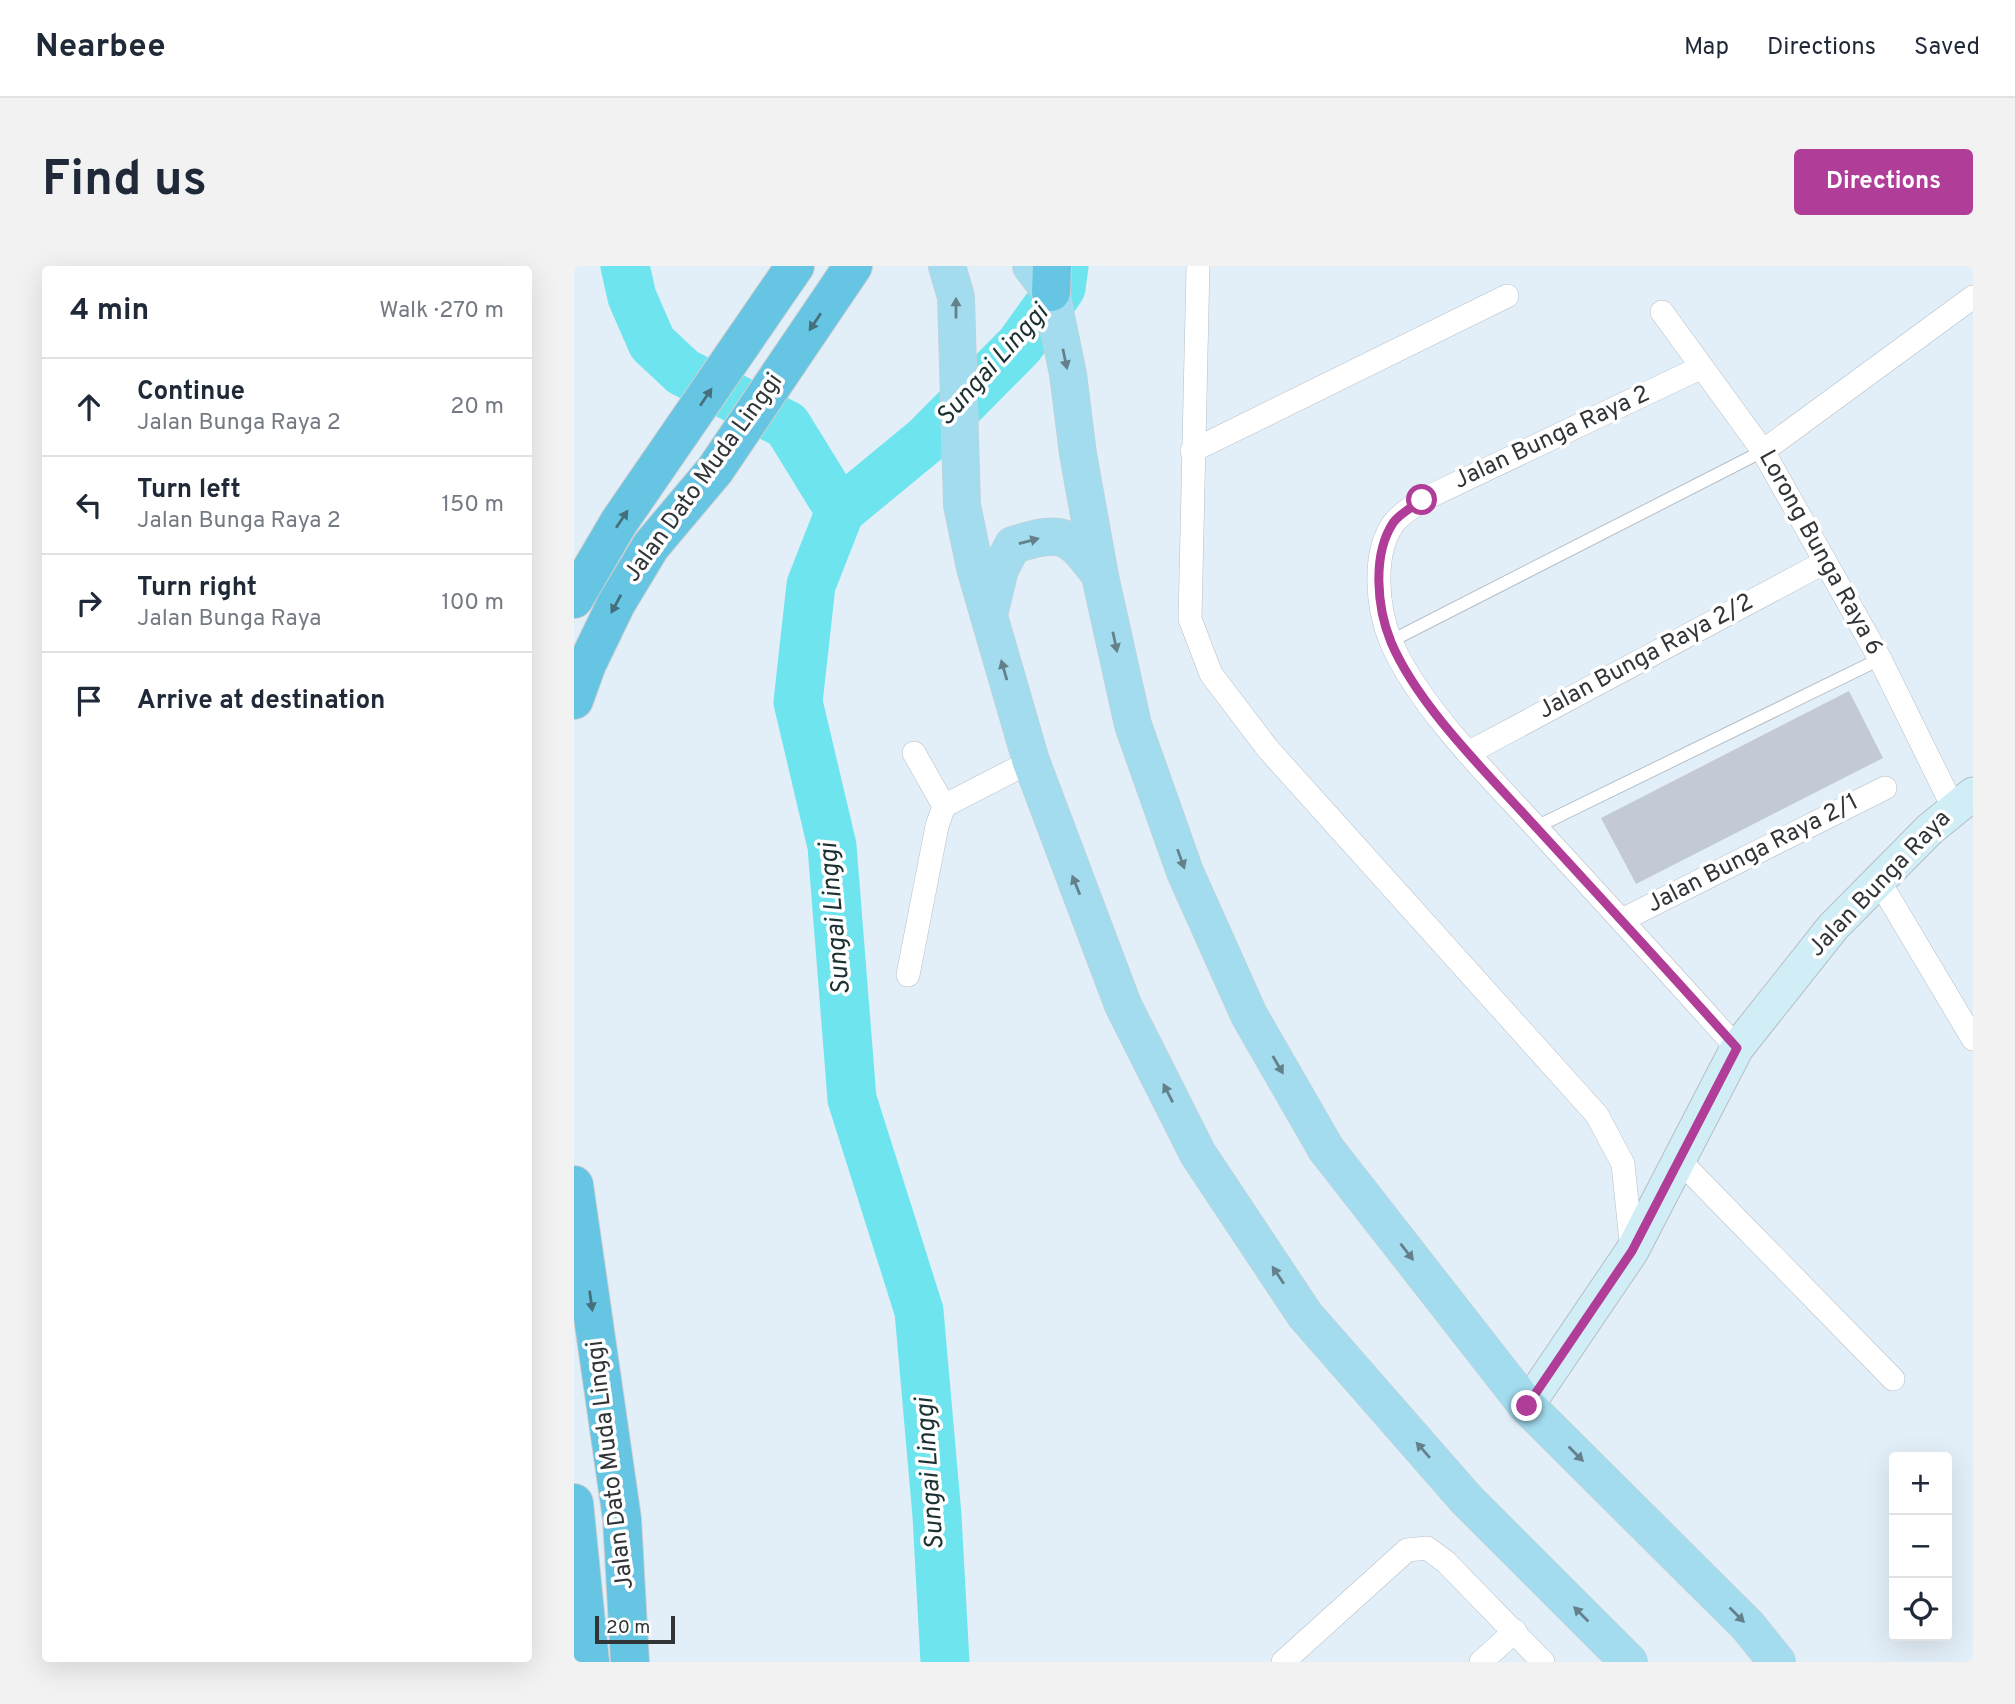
<!DOCTYPE html>
<html lang="en">
<head>
<meta charset="utf-8">
<style>
  :root { --surface:#fff; --page:#f2f2f3; --text:#1f2937; --muted:#747a83; --line:#e0e1e3; --accent:#b03d97 }
  body { margin:0; font-family:Overpass,sans-serif; background:var(--page); color:var(--text) }
  .controls { position:absolute; right:21px; bottom:21px; display:grid; overflow:hidden; border-radius:7px; box-shadow:0 7px 28px #0002 }
  .controls button { width:63px; height:63px; display:grid; place-items:center; padding:0; border:0; border-bottom:2px solid var(--line); background:var(--surface); color:var(--text); font:35px sans-serif }
  .scale { position:absolute; left:21px; bottom:18px; width:80px; box-sizing:border-box; padding-left:7px; border:4px solid #313538; border-top:0; font-size:19px; line-height:24px; white-space:nowrap; color:#313538; -webkit-text-stroke:5px #fff; paint-order:stroke }
  .stop { position:absolute; width:21px; height:21px; margin:-16px; border:5px solid #b03d97; border-radius:50%; background:#fff }
  .stop.end { background:#b03d97; border-color:#fff; box-shadow:0 2px 7px #0008 }
  .list { margin:0; padding:0; list-style:none }
  h2 { display:flex; justify-content:space-between; align-items:center; height:91px; margin:0; padding:0 28px; font-size:30px }
  h2 small { font-size:23px; font-weight:400; color:var(--muted) }
  .list li { display:grid; grid-template-columns:46px 1fr auto; gap:21px; align-items:center; box-sizing:border-box; height:98px; padding:0 28px; border-top:2px solid var(--line) }
  .list b { display:block; font-size:26px; white-space:nowrap }
  .list p { margin:0; font-size:23px; white-space:nowrap; color:var(--muted) }
  .list em { font-size:23px; font-style:normal; color:var(--muted) }
  .icon { flex:none; width:38px; height:38px; fill:none; stroke:currentColor; stroke-width:2; stroke-linecap:round; stroke-linejoin:round }
  .map { position:relative; flex:none; width:1399px; height:1396px; overflow:hidden; border-radius:7px }
  header { display:flex; align-items:center; gap:42px; box-sizing:border-box; height:98px; padding:0 35px; background:var(--surface); border-bottom:2px solid var(--line) }
  header strong { font-size:33px }
  nav { display:flex; gap:38px; margin-inline-start:auto; font-size:24px }
  .intro { display:flex; align-items:center; justify-content:space-between; box-sizing:border-box; height:168px; padding:0 42px }
  h1 { margin:0; font-size:49px }
  .button { padding:18px 32px; border-radius:7px; background:var(--accent); color:#fff; font-size:24px; font-weight:700 }
  main { display:flex; gap:42px; padding:0 42px }
  aside { flex:1; background:var(--surface); border-radius:7px; box-shadow:0 7px 28px #0002 }
  .map>svg:first-child { display:block }
  .lines { fill:none; stroke-linecap:round; stroke-linejoin:round }
  .river { stroke:#6ee5ee; stroke-width:49 }
  .building { fill:#c3cad5 }
  .lane-casing { stroke:#b4bfc8; stroke-width:14 }
  .street-casing { stroke:#b4bfc8; stroke-width:24 }
  .secondary-casing { stroke:#b4bfc8; stroke-width:35 }
  .primary-casing { stroke:#cecfcf; stroke-width:38 }
  .highway-casing { stroke:#cecfcf; stroke-width:40 }
  .lane { stroke:#fff; stroke-width:12 }
  .street { stroke:#fff; stroke-width:23 }
  .secondary { stroke:#d1eef7; stroke-width:33 }
  .primary { stroke:#a3dcee; stroke-width:37 }
  .highway { stroke:#65c5e3; stroke-width:38 }
  .oneway { fill:#64808a }
  .oneway2 { fill:#466f7c }
  .route { stroke:#b03d97; stroke-width:9 }
  .labels { text-anchor:middle; dominant-baseline:central; stroke-width:7; stroke-linejoin:round; paint-order:stroke }
  .street-label { font-size:24px; fill:#313538; stroke:#fff }
  .water-label { font-size:26px; font-style:italic; fill:#1c3133; stroke:#fff }
</style>
</head>
<body>
<header>
<strong>Nearbee</strong>
<nav><a>Map</a><a>Directions</a><a>Saved</a></nav>
</header>
<div class="intro"><h1>Find us</h1><a class="button">Directions</a></div>
<main>
<aside>
<h2>4 min<small>Walk · 270 m</small></h2>
<ul class="list">
<li><svg class="icon" aria-label="ahead" viewBox="0 0 24 24"><path d="M12 20V5M6 11l6-6 6 6"/></svg><div><b>Continue</b><p>Jalan Bunga Raya 2</p></div><em>20 m</em></li>
<li><svg class="icon" aria-label="left" viewBox="0 0 24 24"><path d="M17 20v-9H6M10 6l-5 5 5 5"/></svg><div><b>Turn left</b><p>Jalan Bunga Raya 2</p></div><em>150 m</em></li>
<li><svg class="icon" aria-label="right" viewBox="0 0 24 24"><path d="M7 20v-9h11M14 6l5 5-5 5"/></svg><div><b>Turn right</b><p>Jalan Bunga Raya</p></div><em>100 m</em></li>
<li><svg class="icon" aria-label="arrive" viewBox="0 0 24 24"><path d="M6 21V4h12l-3 4 3 4H6"/></svg><div><b>Arrive at destination</b></div></li>
</ul>
</aside>
<div class="map">
<svg width="1399" height="1396" viewBox="0 0 1399 1396">
  <rect width="100%" height="100%" fill="#e3eff8"/>
  <g class="lines">
    <path class="river" d="M51 0 58 31 78 77 109 106 213 159 266 245
      M371 1396 363 1250 345 1045 278 833 258 580 224 436 237 319 266 245 352 174 446 79 487 22 490 0"/>
  </g>
  <path class="building" d="M1275 425 1309 492 1062 618 1027 552Z"/>
  <g class="lines">
    <defs>
      <path id="lane" d="M817 375 1189 185
        M962 561 1306 393"/>
      <path id="street" d="M624 0 616 353 637 408 694 483 1023 849 1049 898 1058 985
        M1088 46 1189 185 1306 393 1379 541
        M1128 101 848 234C839 241 825 249 819 258 798 289 803 342 817 376 845 440 912 507 960 559 1028 633 1096 707 1163 782
        M618 185 933 30
        M1189 185 1399 31
        M340 487 370 540
        M894 487 1251 296
        M1305 615 1399 773
        M1048 654 1311 522
        M334 709 363 560 370 540 457 495
        M1105 894 1319 1113
        M709 1396 833 1284 853 1282 872 1296 969 1396
        M907 1396 941 1365"/>
      <path id="secondary" d="M953 1140 1058 985 1163 782 1259 661 1356 563 1399 528"/>
      <path id="primary" d="M373 0 382 31 388 239 401 302 457 495 549 739 624 888 731 1049 892 1233 1055 1396
        M457 0 477 26 494 108 504 188 526 310 559 459 611 606 675 749 752 883 953 1140 1174 1360 1203 1396
        M415 349 426 303 439 279C490 263 495 268 526 309"/>
      <path id="highway" d="M477 26 478 0
        M0 333 45 256 221 0
        M0 434 13 398 42 338 77 280 141 204 279 0
        M0 919 48 1253 56 1396
        M0 1237 16 1396"/>
    </defs>
    <use href="#lane" class="lane-casing"/>
    <use href="#street" class="street-casing"/>
    <use href="#secondary" class="secondary-casing"/>
    <use href="#primary" class="primary-casing"/>
    <use href="#highway" class="highway-casing"/>
    <use href="#lane" class="lane"/>
    <use href="#street" class="street"/>
    <use href="#secondary" class="secondary"/>
    <use href="#primary" class="primary"/>
    <use href="#highway" class="highway"/>
  </g>
  <defs><path id="oneway-solid" d="M-6-.8H1V-3.2L6.5 0L1 3.2V.8H-6Z" transform="scale(1.75)"/></defs>
  <g class="oneway">
    <use href="#oneway-solid" transform="translate(382 42) rotate(-90)"/>
    <use href="#oneway-solid" transform="translate(491 93) rotate(78)"/>
    <use href="#oneway-solid" transform="translate(455 275) rotate(-15)"/>
    <use href="#oneway-solid" transform="translate(541 376) rotate(78)"/>
    <use href="#oneway-solid" transform="translate(430 404) rotate(-106)"/>
    <use href="#oneway-solid" transform="translate(607 593) rotate(70)"/>
    <use href="#oneway-solid" transform="translate(502 619) rotate(-112)"/>
    <use href="#oneway-solid" transform="translate(704 799) rotate(60)"/>
    <use href="#oneway-solid" transform="translate(594 827) rotate(-117)"/>
    <use href="#oneway-solid" transform="translate(833 986) rotate(52)"/>
    <use href="#oneway-solid" transform="translate(704 1009) rotate(-124)"/>
    <use href="#oneway-solid" transform="translate(849 1184) rotate(-131)"/>
    <use href="#oneway-solid" transform="translate(1002 1188) rotate(45)"/>
    <use href="#oneway-solid" transform="translate(1007 1348) rotate(-135)"/>
    <use href="#oneway-solid" transform="translate(1163 1349) rotate(45)"/>
  </g>
  <g class="oneway2">
    <use href="#oneway-solid" transform="translate(241 56) rotate(124)"/>
    <use href="#oneway-solid" transform="translate(132 131) rotate(-56)"/>
    <use href="#oneway-solid" transform="translate(48 253) rotate(-56)"/>
    <use href="#oneway-solid" transform="translate(42 338) rotate(118)"/>
    <use href="#oneway-solid" transform="translate(17 1035) rotate(82)"/>
  </g>
  <g class="lines">
    <path class="route" d="M848 234C839 241 825 248 819 257 798 289 803 342 817 376 844 440 913 507 960 559 1028 633 1096 707 1163 782L1058 985 953 1140"/>
  </g>
  <g class="labels">
    <g class="street-label">
      <text transform="translate(978 172) rotate(-25)">Jalan Bunga Raya 2</text>
      <text transform="translate(130 212) rotate(-54)">Jalan Dato Muda Linggi</text>
      <text transform="translate(1246 287) rotate(61)">Lorong Bunga Raya 6</text>
      <text transform="translate(1072 391) rotate(-28)">Jalan Bunga Raya 2/2</text>
      <text transform="translate(1179 588) rotate(-27)">Jalan Bunga Raya 2/1</text>
      <text transform="translate(1306 618) rotate(-46)">Jalan Bunga Raya</text>
      <text transform="translate(37 1199) rotate(-97)">Jalan Dato Muda Linggi</text>
    </g>
    <g class="water-label">
      <text transform="translate(419 100) rotate(-48)">Sungai Linggi</text>
      <text transform="translate(262 653) rotate(-95)">Sungai Linggi</text>
      <text transform="translate(357 1208) rotate(-94)">Sungai Linggi</text>
    </g>
  </g>
</svg>
<div class="controls">
<button>+</button>
<button>−</button>
<button><svg class="icon" aria-label="locate" viewBox="0 0 24 24"><circle cx="12" cy="12" r="6"/><path d="M12 2v4M12 18v4M2 12h4M18 12h4"/></svg></button>
</div>
<div class="scale">20 m</div>
<div class="stop" style="left:848px;top:234px"></div>
<div class="stop end" style="left:953px;top:1140px"></div>
</div>
</main>
</body>
</html>
